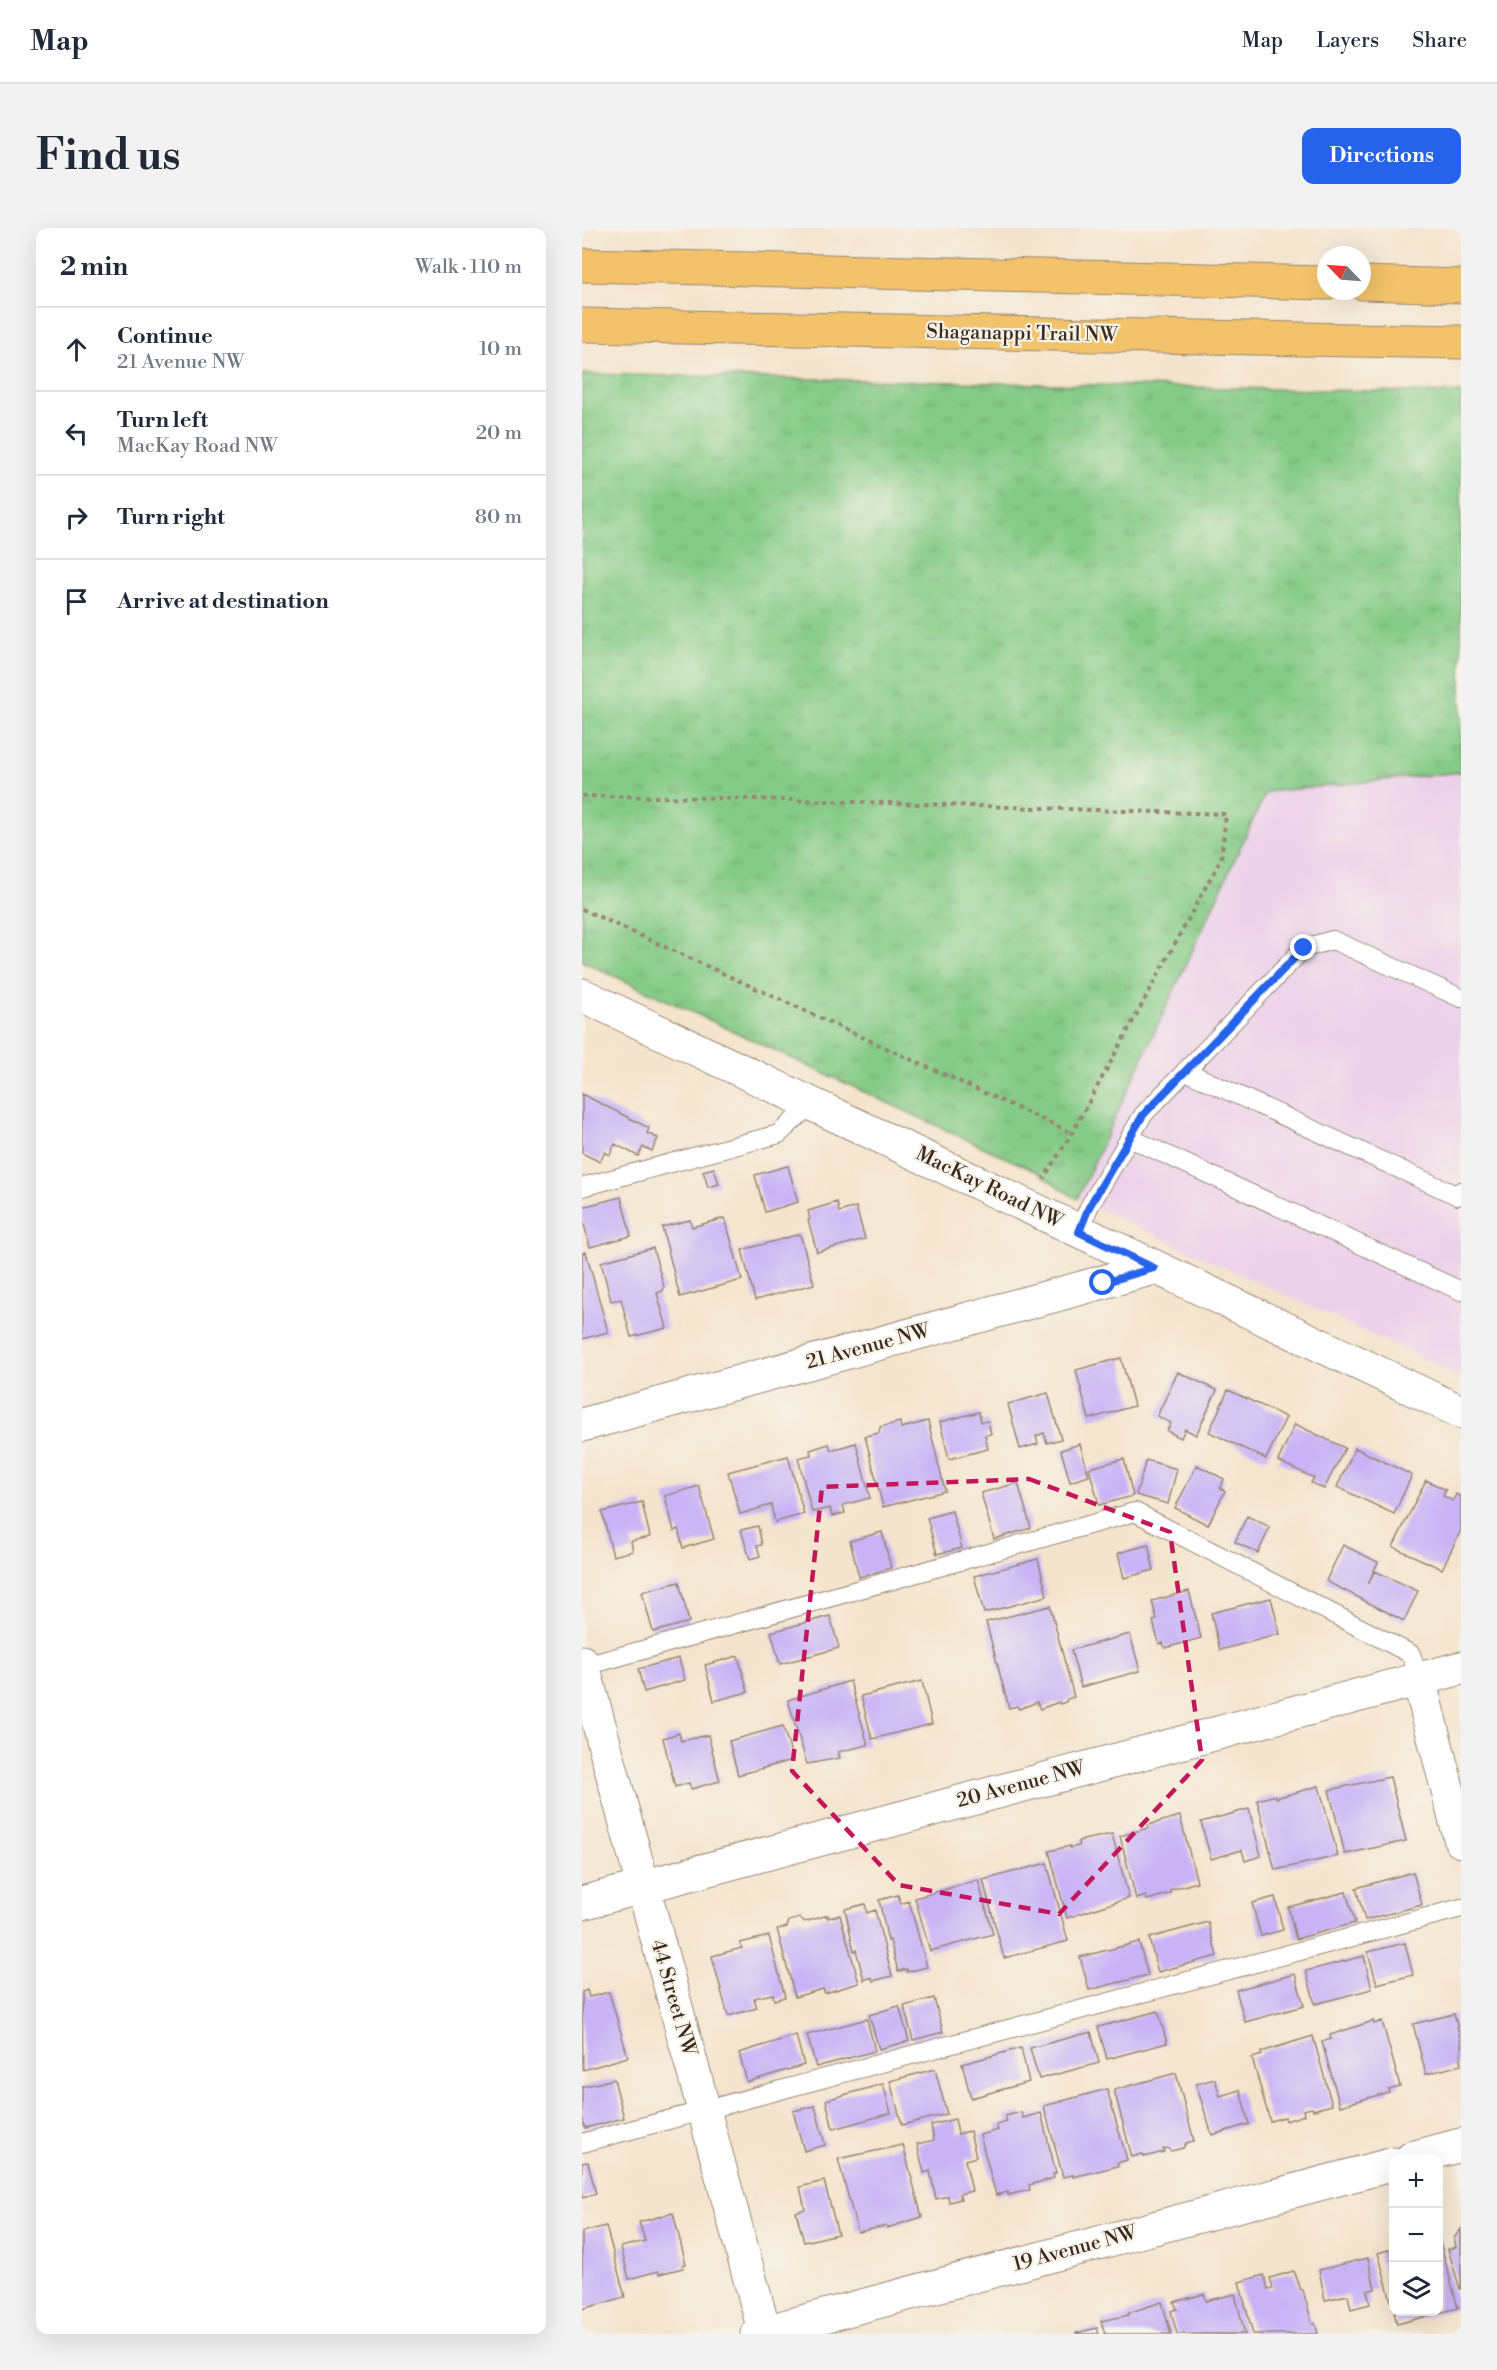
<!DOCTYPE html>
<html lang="en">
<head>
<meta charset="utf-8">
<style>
  :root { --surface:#fff; --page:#f2f2f3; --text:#1f2937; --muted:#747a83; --line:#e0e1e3; --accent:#2563eb }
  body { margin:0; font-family:"Libre Bodoni",serif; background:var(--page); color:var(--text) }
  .controls { position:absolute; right:18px; bottom:18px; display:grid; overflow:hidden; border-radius:12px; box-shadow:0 6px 24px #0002 }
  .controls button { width:54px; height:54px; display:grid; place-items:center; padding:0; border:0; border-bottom:2px solid var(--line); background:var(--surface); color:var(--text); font:30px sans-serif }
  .compass { position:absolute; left:735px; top:18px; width:54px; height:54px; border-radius:50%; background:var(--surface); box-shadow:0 6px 24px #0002; rotate:295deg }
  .stop { position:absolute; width:18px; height:18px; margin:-14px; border:4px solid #2563eb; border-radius:50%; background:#fff }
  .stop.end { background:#2563eb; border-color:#fff; box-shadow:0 2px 6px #0008 }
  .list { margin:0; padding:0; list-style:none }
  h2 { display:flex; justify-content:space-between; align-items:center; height:78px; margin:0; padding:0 24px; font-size:26px }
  h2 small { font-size:20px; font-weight:400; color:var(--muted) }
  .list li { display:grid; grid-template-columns:39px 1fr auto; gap:18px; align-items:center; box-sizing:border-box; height:84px; padding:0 24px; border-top:2px solid var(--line) }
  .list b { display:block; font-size:22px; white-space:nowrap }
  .list p { margin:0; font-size:20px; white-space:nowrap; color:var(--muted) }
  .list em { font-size:20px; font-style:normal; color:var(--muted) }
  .icon { flex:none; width:33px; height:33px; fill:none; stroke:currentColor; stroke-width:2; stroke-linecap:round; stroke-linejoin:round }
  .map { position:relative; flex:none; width:879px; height:2106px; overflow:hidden; border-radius:12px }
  header { display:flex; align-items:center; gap:36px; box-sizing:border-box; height:84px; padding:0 30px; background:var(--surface); border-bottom:2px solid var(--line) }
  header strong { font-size:28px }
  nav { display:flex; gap:33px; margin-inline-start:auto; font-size:21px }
  .intro { display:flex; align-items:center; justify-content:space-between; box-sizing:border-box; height:144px; padding:0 36px }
  h1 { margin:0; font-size:42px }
  .button { padding:15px 27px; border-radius:12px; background:var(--accent); color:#fff; font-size:21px; font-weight:700 }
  main { display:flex; gap:36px; padding:0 36px }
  aside { flex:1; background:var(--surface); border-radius:12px; box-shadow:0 6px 24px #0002 }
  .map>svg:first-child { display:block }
  .built { fill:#ecd1ea }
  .grass { fill:url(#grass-tufts); stroke:#607a52; stroke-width:1.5 }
  .building { fill:#c8b3f6 }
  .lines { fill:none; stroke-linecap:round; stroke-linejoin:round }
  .service-casing { stroke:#988776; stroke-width:20 }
  .minor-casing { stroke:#988776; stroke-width:35 }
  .primary-casing { stroke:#988776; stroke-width:35 }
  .path { stroke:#988776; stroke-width:4; stroke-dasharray:4.5 4.5; stroke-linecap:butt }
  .service { stroke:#fff; stroke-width:18 }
  .minor { stroke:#fff; stroke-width:33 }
  .primary { stroke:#f2c36a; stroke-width:33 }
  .route { stroke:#2563eb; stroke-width:8 }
  .marked { fill:none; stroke:#c2185b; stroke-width:4.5; stroke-dasharray:12 8; stroke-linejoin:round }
  .labels { text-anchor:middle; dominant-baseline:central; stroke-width:4.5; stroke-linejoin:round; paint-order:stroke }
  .street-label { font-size:20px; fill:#3b2a1e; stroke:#f7f3e8 }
</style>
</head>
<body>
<header>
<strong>Map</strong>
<nav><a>Map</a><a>Layers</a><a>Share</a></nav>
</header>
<div class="intro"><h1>Find us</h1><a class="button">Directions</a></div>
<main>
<aside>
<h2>2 min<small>Walk · 110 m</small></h2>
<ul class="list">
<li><svg class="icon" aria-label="ahead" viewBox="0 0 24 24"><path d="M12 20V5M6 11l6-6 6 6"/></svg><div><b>Continue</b><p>21 Avenue NW</p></div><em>10 m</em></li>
<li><svg class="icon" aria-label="left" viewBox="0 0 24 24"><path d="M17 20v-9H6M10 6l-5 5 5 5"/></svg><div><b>Turn left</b><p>MacKay Road NW</p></div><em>20 m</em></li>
<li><svg class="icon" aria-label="right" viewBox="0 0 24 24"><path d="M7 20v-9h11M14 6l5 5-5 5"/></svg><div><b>Turn right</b></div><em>80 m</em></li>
<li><svg class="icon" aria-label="arrive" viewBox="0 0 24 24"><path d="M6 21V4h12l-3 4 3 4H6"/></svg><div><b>Arrive at destination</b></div></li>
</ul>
</aside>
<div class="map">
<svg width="879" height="2106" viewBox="0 0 879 2106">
  <defs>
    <pattern id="grass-tufts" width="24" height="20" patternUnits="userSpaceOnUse" patternTransform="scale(1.5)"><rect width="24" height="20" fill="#85cb87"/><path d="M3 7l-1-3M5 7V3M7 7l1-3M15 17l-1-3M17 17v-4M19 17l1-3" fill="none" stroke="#74ae74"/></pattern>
  </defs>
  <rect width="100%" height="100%" fill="#f7f3e8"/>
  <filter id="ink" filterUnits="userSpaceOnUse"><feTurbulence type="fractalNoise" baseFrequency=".0167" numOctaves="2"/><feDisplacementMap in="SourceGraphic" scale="12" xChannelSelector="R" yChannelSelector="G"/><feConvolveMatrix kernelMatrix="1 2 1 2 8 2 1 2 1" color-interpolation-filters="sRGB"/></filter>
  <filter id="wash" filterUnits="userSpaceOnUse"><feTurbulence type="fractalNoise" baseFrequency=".008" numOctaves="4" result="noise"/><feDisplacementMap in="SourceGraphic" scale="24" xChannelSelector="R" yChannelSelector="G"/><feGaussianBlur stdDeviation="1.35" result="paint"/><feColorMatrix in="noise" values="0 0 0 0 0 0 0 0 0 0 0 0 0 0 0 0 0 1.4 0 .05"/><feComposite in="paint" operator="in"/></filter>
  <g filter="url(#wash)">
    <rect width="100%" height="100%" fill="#f4e4cd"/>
    <path class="built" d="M879 544V1148L495 971 684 564Z"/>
    <path class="grass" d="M0 146 879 165V544L684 564 495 971 455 944 0 733Z"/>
    <g id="blocks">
      <path class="building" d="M0 866 67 900 65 905 76 910 70 923 61 919 56 928 33 916 28 927 23 924 18 934 0 925Z
        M206 938 216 974 183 984 173 947Z
        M132 940 137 956 126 959 121 943Z
        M39 969 49 1008 8 1019 0 989V979Z
        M255 974 257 984 274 979 283 1011 235 1024 226 992 228 991 226 983Z
        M143 990 160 1052 98 1069 80 999 108 992 110 999Z
        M218 1006 232 1056 173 1072 160 1022Z
        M71 1020 82 1059 81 1063 75 1065 85 1100 49 1109 39 1071 29 1073 19 1034Z
        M4 1024 26 1104 0 1111V1025Z
        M539 1130 552 1178 507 1191 494 1142Z
        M596 1144 635 1162 614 1207 603 1201 599 1210 585 1203 589 1195 575 1188Z
        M646 1162 704 1189 684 1231 627 1204Z
        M466 1165 479 1211 465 1215 462 1205 454 1208 456 1216 438 1221 426 1176Z
        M397 1184 399 1194 406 1193 409 1206 403 1207 406 1221 367 1231 358 1194Z
        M346 1193 363 1263 301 1279 283 1208 297 1205 298 1199 318 1194 319 1200Z
        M713 1196 763 1220 742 1261 729 1255 732 1250 696 1233Z
        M274 1215 288 1270 261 1277 263 1285 250 1288 248 1280 230 1284 216 1230 229 1227 228 1222 247 1216 249 1222Z
        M498 1216 507 1248 488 1254 479 1222Z
        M773 1220 830 1247 812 1286 755 1259Z
        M206 1228 222 1286 193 1294 189 1277 158 1286 146 1244Z
        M542 1231 551 1268 517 1277 507 1240Z
        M564 1232 595 1241 586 1276 554 1267Z
        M615 1237 642 1251 638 1260 643 1263 626 1297 593 1280Z
        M844 1252 864 1262 861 1268 871 1273 874 1266 879 1269V1302L860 1341 811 1319Z
        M436 1255 449 1300 412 1311 399 1265Z
        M117 1258 132 1311 101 1320 96 1301 92 1303 83 1268Z
        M60 1274 68 1309 49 1313 51 1323 31 1328 20 1284Z
        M370 1283 380 1320 355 1326 345 1290Z
        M665 1288 688 1299 676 1325 653 1314Z
        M176 1298 180 1317 175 1318 178 1328 168 1331 159 1302Z
        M300 1304 309 1340 277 1349 268 1313Z
        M566 1317 572 1342 542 1350 536 1325Z
        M761 1317 796 1334 786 1356 793 1343 836 1363 822 1393 744 1353Z
        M456 1331 465 1368 402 1385 392 1348Z
        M97 1354 107 1394 71 1404 60 1364Z
        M607 1363 619 1410 583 1420 581 1415 577 1416 571 1393 575 1392 570 1373Z
        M689 1370 698 1406 638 1422 629 1385Z
        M468 1378 492 1469 485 1471 484 1474 478 1476 477 1474 458 1481 455 1474 437 1481 435 1478 427 1480 404 1394Z
        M248 1388 257 1420 198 1436 189 1404Z
        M548 1406 558 1443 499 1459 489 1422Z
        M156 1428 166 1464 132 1473 123 1437Z
        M97 1430 103 1452 62 1464 56 1441Z
        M268 1453 286 1517 256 1524 258 1530 225 1536 206 1472Z
        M340 1453 350 1496 290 1511 279 1468Z
        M201 1498 211 1532 156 1547 147 1513Z
        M97 1505 99 1513 126 1507 138 1553 109 1561 107 1555 93 1559 81 1510Z
        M808 1549 824 1613 763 1626 747 1562Z
        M737 1558 756 1628 693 1642 675 1572 694 1567V1570Z
        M667 1581 679 1628 663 1633 660 1622 629 1631 619 1594Z
        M598 1588 615 1654 588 1662 589 1665 565 1672 564 1668 554 1671 538 1608 566 1600V1597Z
        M530 1606 547 1670 485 1690 467 1623 488 1618V1620L497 1618 496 1613Z
        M465 1635 486 1713 422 1730 401 1652Z
        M831 1644 840 1677 783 1692 774 1660Z
        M396 1652 411 1706 348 1723 333 1670Z
        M764 1664 773 1695 714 1711 706 1679Z
        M316 1667 319 1676 327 1673 345 1739 325 1744V1741L316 1743 308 1712 306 1713 297 1672Z
        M693 1669 701 1702 679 1708 670 1675Z
        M283 1676 285 1685 293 1682 310 1748 291 1753 290 1749 282 1752 274 1722 272 1723 263 1681Z
        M246 1687V1690L258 1687 277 1755 243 1765 241 1761 213 1769 195 1701 205 1699 207 1693 218 1690 223 1694Z
        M626 1694 635 1728 576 1744 567 1710Z
        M187 1708 203 1769 192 1772 191 1766 172 1770 175 1780 146 1788 130 1728 160 1720 158 1715Z
        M557 1714 566 1747 507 1762 498 1729Z
        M823 1715 831 1747 795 1756 786 1724Z
        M782 1728 790 1761 733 1776 724 1743Z
        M713 1746 722 1778 663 1794 654 1762Z
        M5 1762 7 1769 27 1764 46 1829 1 1842 0 1764Z
        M352 1770 361 1804 331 1812 322 1778Z
        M317 1778 327 1813 297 1821 287 1787Z
        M576 1783 585 1815 525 1831 516 1799Z
        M872 1786 879 1814V1837L844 1846 831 1796Z
        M285 1791 293 1823 234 1839 225 1807Z
        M791 1793 792 1796 800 1793 818 1858 806 1861 807 1864 758 1878 740 1814 749 1811 748 1807Z
        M509 1804 517 1835 457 1851 448 1820Z
        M214 1807 222 1837 165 1854 157 1825Z
        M731 1808 750 1877 731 1882 730 1880 721 1882 722 1887 704 1893 703 1889 688 1893 670 1830 680 1827 679 1824Z
        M439 1820 447 1854 389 1870 380 1836Z
        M353 1841 365 1886 320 1897 308 1853Z
        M594 1845 612 1913 604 1915 601 1920 589 1923 585 1920 581 1921 582 1924 562 1929 561 1926 550 1929 532 1862Z
        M32 1851 42 1890 3 1900 0 1888V1859Z
        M633 1851 638 1868 658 1862 667 1896 630 1907 614 1856Z
        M301 1856 309 1885 251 1901 244 1872Z
        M525 1861 545 1932 535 1935 536 1938 491 1949V1947L481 1949 462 1878Z
        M233 1878 243 1917 222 1923 211 1883Z
        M439 1884 441 1890 459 1885 474 1945 471 1946 472 1950 447 1957 448 1962 426 1967V1964L414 1967 398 1907 416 1902 414 1897 425 1894 423 1888Z
        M373 1891 376 1906 388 1903 394 1929 383 1932 390 1963 377 1966 379 1971 367 1974 366 1968 354 1971 348 1943 342 1945 335 1916 352 1912 349 1897Z
        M321 1917 340 1989 305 2000 304 1998 276 2004 256 1931Z
        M6 1934 14 1966 0 1970V1935Z
        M242 1953 256 2006 222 2014 214 1984 223 1981 218 1959Z
        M91 1985 104 2036 100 2037 101 2040 77 2046 76 2043 47 2051 39 2019 63 2013 57 1994Z
        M24 1998 43 2069 0 2081V2004Z
        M879 2001V2061H878L866 2021 874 2019 872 2010Z
        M857 2010 876 2080 815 2096 812 2084H856Z
        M812 2020V2079L811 2080 796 2025Z
        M786 2030 793 2061 785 2063 788 2076 769 2081 766 2067 743 2072 737 2042Z
        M712 2043 719 2062H721L730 2095H733L736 2106H671L657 2054 682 2047 686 2061 691 2060 688 2050Z
        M622 2066 624 2073 653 2066 663 2106H595L589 2083 595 2081 592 2074Z
        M580 2074 589 2106H523L519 2093 547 2087 546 2085Z
        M515 2100 517 2106H494V2105Z"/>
    </g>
  </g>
  <g filter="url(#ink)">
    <use href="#blocks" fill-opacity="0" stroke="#988776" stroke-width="1.5"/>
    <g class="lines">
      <defs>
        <path id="service" d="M603 843 876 968 879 963
          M548 910 879 1063
          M0 959 197 906 230 875
          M497 1004 507 979 561 887 722 720 751 712 879 770
          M0 1439 553 1284 829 1426 837 1452
          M0 1915 879 1680"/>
        <path id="minor" d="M0 767 879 1184
          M0 1197 572 1040
          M0 1434 183 2106
          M837 1452 879 1613
          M0 1675 879 1440
          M830 1930 879 1917
          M175 2106 812 1936"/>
        <path id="primary" d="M0 37 744 55
          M780 55 879 58
          M0 97 879 114"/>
      </defs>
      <use href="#service" class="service-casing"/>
      <use href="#minor" class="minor-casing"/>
      <use href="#primary" class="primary-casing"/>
      <path class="path" d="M0 568C215 570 430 580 644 586L639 631 490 905 462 950
        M0 681 490 905"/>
      <use href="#service" class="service"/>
      <use href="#minor" class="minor"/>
      <use href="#primary" class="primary"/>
    </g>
  </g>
  <g class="lines" filter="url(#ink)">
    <path class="route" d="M521 1055 572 1040 497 1004 507 979 561 887 722 720"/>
  </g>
  <path class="marked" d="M447 1251 588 1304 620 1532 477 1686 317 1657 210 1543 240 1259Z"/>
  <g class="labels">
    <g class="street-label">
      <text transform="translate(440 106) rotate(1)">Shaganappi Trail NW</text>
      <text transform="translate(407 960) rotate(26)">MacKay Road NW</text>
      <text transform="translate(286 1119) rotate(-15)">21 Avenue NW</text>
      <text transform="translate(439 1557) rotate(-15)">20 Avenue NW</text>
      <text transform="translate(91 1770) rotate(74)">44 Street NW</text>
      <text transform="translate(493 2021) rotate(-15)">19 Avenue NW</text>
    </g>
  </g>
</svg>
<div class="controls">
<button>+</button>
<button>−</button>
<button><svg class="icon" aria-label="layers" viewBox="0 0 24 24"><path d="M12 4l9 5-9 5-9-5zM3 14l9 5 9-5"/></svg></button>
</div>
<svg class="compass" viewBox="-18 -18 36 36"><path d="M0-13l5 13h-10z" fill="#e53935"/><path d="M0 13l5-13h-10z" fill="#747a83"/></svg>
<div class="stop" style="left:521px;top:1055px"></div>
<div class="stop end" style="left:722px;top:720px"></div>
</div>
</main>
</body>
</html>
